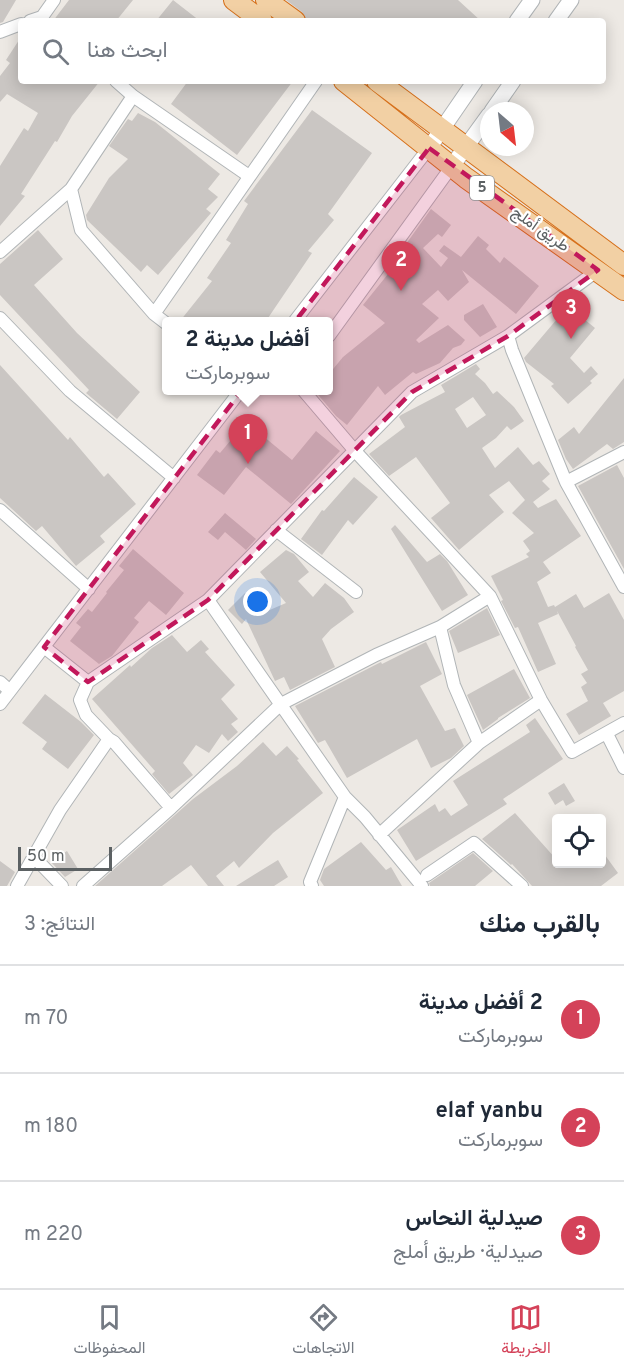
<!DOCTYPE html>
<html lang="ar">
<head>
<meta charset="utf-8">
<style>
  :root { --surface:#fff; --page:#f2f2f3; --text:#1f2937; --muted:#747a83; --line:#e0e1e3; --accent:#d44259 }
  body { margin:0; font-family:Overpass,Vazirmatn,sans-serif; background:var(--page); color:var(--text); direction:rtl }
  .controls { position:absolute; right:18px; bottom:18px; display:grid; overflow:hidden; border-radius:6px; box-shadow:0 3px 15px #0003 }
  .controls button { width:54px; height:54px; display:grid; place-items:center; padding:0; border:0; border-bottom:2px solid var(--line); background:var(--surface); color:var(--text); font:30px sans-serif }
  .compass { position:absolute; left:480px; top:102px; width:54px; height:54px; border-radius:50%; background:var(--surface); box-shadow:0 3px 15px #0003; rotate:152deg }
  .scale { position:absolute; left:18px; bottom:15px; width:94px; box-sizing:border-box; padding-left:6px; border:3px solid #5c6163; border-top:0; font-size:16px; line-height:21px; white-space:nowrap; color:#5c6163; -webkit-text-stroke:4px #fff; paint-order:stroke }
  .you { position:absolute; left:258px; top:602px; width:21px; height:21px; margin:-15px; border:4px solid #fff; border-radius:50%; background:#1a73e8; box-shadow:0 0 0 9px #1a73e833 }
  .badge { display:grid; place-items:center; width:39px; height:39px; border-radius:50%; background:var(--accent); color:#fff; font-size:20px; font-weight:700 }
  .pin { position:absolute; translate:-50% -50px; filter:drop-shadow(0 2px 3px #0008) }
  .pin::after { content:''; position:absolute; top:32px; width:21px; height:18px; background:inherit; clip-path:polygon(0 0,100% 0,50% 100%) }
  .popup { position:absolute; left:162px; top:317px; width:171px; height:78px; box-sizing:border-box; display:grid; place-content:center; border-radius:6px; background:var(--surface); filter:drop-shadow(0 2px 4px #0005); font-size:20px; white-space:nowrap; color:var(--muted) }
  .popup b { font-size:22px; color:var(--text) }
  .popup::after { content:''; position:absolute; left:50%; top:100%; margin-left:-12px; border:12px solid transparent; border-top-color:var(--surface) }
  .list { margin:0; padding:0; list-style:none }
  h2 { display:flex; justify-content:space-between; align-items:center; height:78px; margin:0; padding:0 24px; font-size:26px }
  h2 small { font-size:20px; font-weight:400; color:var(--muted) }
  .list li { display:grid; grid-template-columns:39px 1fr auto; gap:18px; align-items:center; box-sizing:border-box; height:108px; padding:0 24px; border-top:2px solid var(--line) }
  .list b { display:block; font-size:22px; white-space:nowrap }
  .list p { margin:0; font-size:20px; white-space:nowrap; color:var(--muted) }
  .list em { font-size:20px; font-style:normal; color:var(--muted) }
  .icon { flex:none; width:33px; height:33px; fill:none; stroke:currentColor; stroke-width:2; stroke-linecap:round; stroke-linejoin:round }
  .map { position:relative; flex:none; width:624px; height:886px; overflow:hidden; direction:ltr }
  .search { position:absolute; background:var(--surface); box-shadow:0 3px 15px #0003; left:18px; right:18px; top:18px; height:66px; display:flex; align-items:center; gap:15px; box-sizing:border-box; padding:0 21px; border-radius:6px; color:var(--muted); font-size:22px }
  .sheet { height:402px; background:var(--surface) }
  nav { display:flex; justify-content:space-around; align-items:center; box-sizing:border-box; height:84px; border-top:2px solid var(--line); background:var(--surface); font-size:16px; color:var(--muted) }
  nav a { display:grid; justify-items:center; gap:3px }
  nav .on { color:var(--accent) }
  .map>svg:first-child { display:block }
  .building { fill:#cac6c3; fill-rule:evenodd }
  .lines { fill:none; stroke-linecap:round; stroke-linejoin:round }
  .minor-casing { stroke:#b1b5b7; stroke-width:14 }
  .tertiary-casing { stroke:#b1b5b7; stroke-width:17 }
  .trunk-casing { stroke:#d6701b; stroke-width:22 }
  .minor { stroke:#fff; stroke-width:12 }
  .tertiary { stroke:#fff; stroke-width:15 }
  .trunk { stroke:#f2d0a4; stroke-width:20 }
  .marked { fill:#c2185b; fill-opacity:0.2; stroke:#c2185b; stroke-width:4.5; stroke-dasharray:12 8; stroke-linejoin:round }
  .labels { text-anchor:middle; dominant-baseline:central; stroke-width:4.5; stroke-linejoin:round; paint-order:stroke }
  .shield { fill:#fff; stroke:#8d9092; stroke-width:1.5 }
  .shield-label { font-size:15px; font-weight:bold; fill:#5c6163 }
  .street-label { font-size:16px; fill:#5c6163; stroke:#fff }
</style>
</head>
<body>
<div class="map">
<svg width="624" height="886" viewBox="0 0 624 886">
  <rect width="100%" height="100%" fill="#ede9e4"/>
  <path class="building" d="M0 0H16L3 22 0 23Z
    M69 0H133L116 21H53Z
    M173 0 200 21H156Z
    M286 0H458L481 21H307L302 12Z
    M21 37V81H100L72 116 57 142 55 141 21 194 25 196 0 226V166L24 128 28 131 38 113 7 94 0 102V76L10 63 6 60Z
    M188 81H293L237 155 171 104Z
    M312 110 372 153 328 214 334 220 308 251 312 253 266 321H180L212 281 207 278 231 243 226 240 248 204 244 201Z
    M138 113 155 122 220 174 208 189 218 197 206 209 211 213 158 275 147 265 141 272 87 220 86 215 109 178 128 159 109 146 128 119 132 121Z
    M431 209 451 225 442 237 438 234 423 248 441 267 448 258 439 251 444 245 461 257 478 236 489 245 486 249 500 263 504 257 539 286 516 314 462 270 469 282 448 301 438 290 422 304 439 318 416 340 419 343 448 325 465 340 461 345 453 348 440 363 416 374 413 372 385 395 378 386 347 425 336 416 314 390H329V374L343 357 385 323 363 305 409 248 406 244Z
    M38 230 63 259 34 285 77 333 140 392 117 419 86 393 89 390 0 295V264Z
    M483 304 497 327 480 337 464 320V315Z
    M568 306 595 328 570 358 584 373 591 366 598 374 590 381 592 383 568 404 551 386 554 384 526 362 524 358Z
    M476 364 480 369 475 374 485 383 493 394 497 391 514 407 524 421 511 430 507 426 496 438 482 448 495 468 518 447 533 465 539 461 550 474 542 481 550 489 533 502 538 508 556 499 581 536 543 562 551 573 537 582 548 607 554 605 555 607 576 594 584 608 609 593 624 620V691L603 703 611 716 579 735 566 714 588 701 581 687 587 683 581 674 588 670 575 647 576 646 557 611 558 614 538 623 556 664 538 672 518 627 515 628 501 601 503 600 491 576 529 557 526 554 530 551 523 541 534 533 512 513 525 500 509 481 489 495 504 512 459 550 431 518 450 503 416 457 389 476 369 454 405 427 399 417 401 415 445 392 441 385ZM473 397 486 415 467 428 455 409Z
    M0 365 68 440 70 437 104 477 108 473 136 504 100 536 105 542 76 566 42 526 36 531 0 498Z
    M624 378V442L613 449 607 444 573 469 566 459 558 440 574 427 579 434Z
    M246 422 292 460 316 431 340 451 291 504 246 467 224 495 197 475 216 450 220 453Z
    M617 465 624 478V569L578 486Z
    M354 477 378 497 353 525 348 520 322 555 301 539 322 510 324 511Z
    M225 513 256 539 246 550 225 532 218 540 208 532Z
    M395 525 427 562 440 554 447 561 468 595 442 611 391 529Z
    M133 549 184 593 166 615 149 601 134 618 139 622 112 656 99 664 70 641 81 627 76 623 88 609 92 612 107 593 106 592 124 570 119 566Z
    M286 550 294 554 309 572 298 581 313 597 325 583 344 598 354 612 331 629 322 639 335 667 290 690 284 677 275 681 246 619 242 624 228 610 245 593 265 612 286 603 260 572Z
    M487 608 500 635 458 653 449 631Z
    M172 635 187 652 201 640 209 649 205 652 235 685 221 699 238 719 231 724 238 732 228 741 222 734 209 753 196 745 183 763 193 775 169 794 152 774 155 771 92 699 130 665 131 667 152 648Z
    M426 642 442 674 420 686 445 731 455 728 464 746 451 758 431 768 417 739 347 778 325 740 318 743 295 706 381 662 382 664Z
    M514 669 530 698 498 718V719L483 730 467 695Z
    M45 694 81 722 94 735 68 769 42 749 47 742 22 723Z
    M535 718 563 759 503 799 507 804 416 861 397 830 435 804 439 812 445 808 451 816 468 805 453 781 530 732 526 725Z
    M263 742 276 756 287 746 299 759 297 760 323 793 273 833 239 868 234 861 216 876 224 886H208L191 865 162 886H95L193 799 237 766Z
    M564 783 575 801 566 806 563 800 555 805 548 793Z
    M515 813 556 859V864H602V851L618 873 601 886H532L512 864 511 865 482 839Z
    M361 842 386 870 391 867 402 886H324L320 880 324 869Z
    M67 851 78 869 65 877 50 861Z
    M473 853 493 871 475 886H430L429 883Z
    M278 860 288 877 274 886H236Z
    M0 861 15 872 7 886H0Z"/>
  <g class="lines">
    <defs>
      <path id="minor" d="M30 21 42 17 54 0
        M0 32 21 24
        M116 81 133 96 249 176
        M133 96 71 189 81 230 154 314 167 324
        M0 252 71 189
        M154 314 316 81
        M0 318 70 391 174 478
        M294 322 429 148
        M329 336 452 166
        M508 336 512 350 566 482 624 587
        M303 390 355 451 490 596 541 700 572 752 624 723
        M566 482 624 452
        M0 510 89 589
        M276 530 356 592
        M208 600 345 797 365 817 422 886
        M440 627 454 685 479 743
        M44 647 88 682 208 600 412 392 508 336 598 270
        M0 682 10 691
        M0 704 241 390
        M607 734 624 768
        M109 739 114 742 171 808
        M379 835 479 743 541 700
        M33 856 62 886
        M427 875 474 843 522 886
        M17 886 60 810 109 739 86 715 80 700 88 682
        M83 886 171 808 281 704 376 655 440 627 490 596
        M312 886 310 882 345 797"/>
      <path id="tertiary" d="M517 21 532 0
        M556 21 571 0
        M492 111 513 81
        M429 148 475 81
        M452 166 489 115"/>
      <path id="trunk" d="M234 0 262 21
        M266 0 295 21
        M344 81 466 178 624 290
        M377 81 624 265"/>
    </defs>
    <use href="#minor" class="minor-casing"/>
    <use href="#tertiary" class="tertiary-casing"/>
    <use href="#trunk" class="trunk-casing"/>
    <use href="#minor" class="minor"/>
    <use href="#tertiary" class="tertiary"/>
    <use href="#trunk" class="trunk"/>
  </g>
  <path class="marked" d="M429 148 598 270 508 336 412 392 208 600 88 682 44 647Z"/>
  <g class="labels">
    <rect class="shield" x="470" y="176" width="24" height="24" rx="4.5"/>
    <g class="shield-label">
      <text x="482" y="188">5</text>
    </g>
    <g class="street-label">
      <text transform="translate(540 230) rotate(35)">طريق أملج</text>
    </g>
  </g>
</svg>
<div class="controls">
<button><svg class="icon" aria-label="locate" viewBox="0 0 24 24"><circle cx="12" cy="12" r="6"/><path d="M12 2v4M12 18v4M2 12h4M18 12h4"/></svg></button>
</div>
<svg class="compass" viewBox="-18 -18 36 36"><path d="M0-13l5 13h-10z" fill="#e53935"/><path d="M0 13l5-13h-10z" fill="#747a83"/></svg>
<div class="scale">50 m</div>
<div class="you"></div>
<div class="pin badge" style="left:248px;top:464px">1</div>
<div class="popup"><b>2 أفضل مدينة</b>سوبرماركت</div>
<div class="pin badge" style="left:401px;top:291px">2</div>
<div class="pin badge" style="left:571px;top:339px">3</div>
<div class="search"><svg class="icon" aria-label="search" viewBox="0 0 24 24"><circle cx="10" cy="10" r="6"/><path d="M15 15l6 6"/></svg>ابحث هنا</div>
</div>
<section class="sheet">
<h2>بالقرب منك<small>النتائج: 3</small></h2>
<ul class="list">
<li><span class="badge">1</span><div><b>2 أفضل مدينة</b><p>سوبرماركت</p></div><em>70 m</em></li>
<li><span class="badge">2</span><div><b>elaf yanbu</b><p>سوبرماركت</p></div><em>180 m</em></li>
<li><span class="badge">3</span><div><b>صيدلية النحاس</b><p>صيدلية · طريق أملج</p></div><em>220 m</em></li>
</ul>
</section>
<nav>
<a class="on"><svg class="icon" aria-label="map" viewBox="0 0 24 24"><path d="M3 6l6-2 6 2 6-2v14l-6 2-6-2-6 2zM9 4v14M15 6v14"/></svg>الخريطة</a>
<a><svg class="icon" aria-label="directions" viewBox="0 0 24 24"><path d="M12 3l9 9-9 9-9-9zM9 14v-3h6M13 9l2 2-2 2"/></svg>الاتجاهات</a>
<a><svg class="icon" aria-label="saved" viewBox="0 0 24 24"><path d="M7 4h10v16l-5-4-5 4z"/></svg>المحفوظات</a>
</nav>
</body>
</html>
